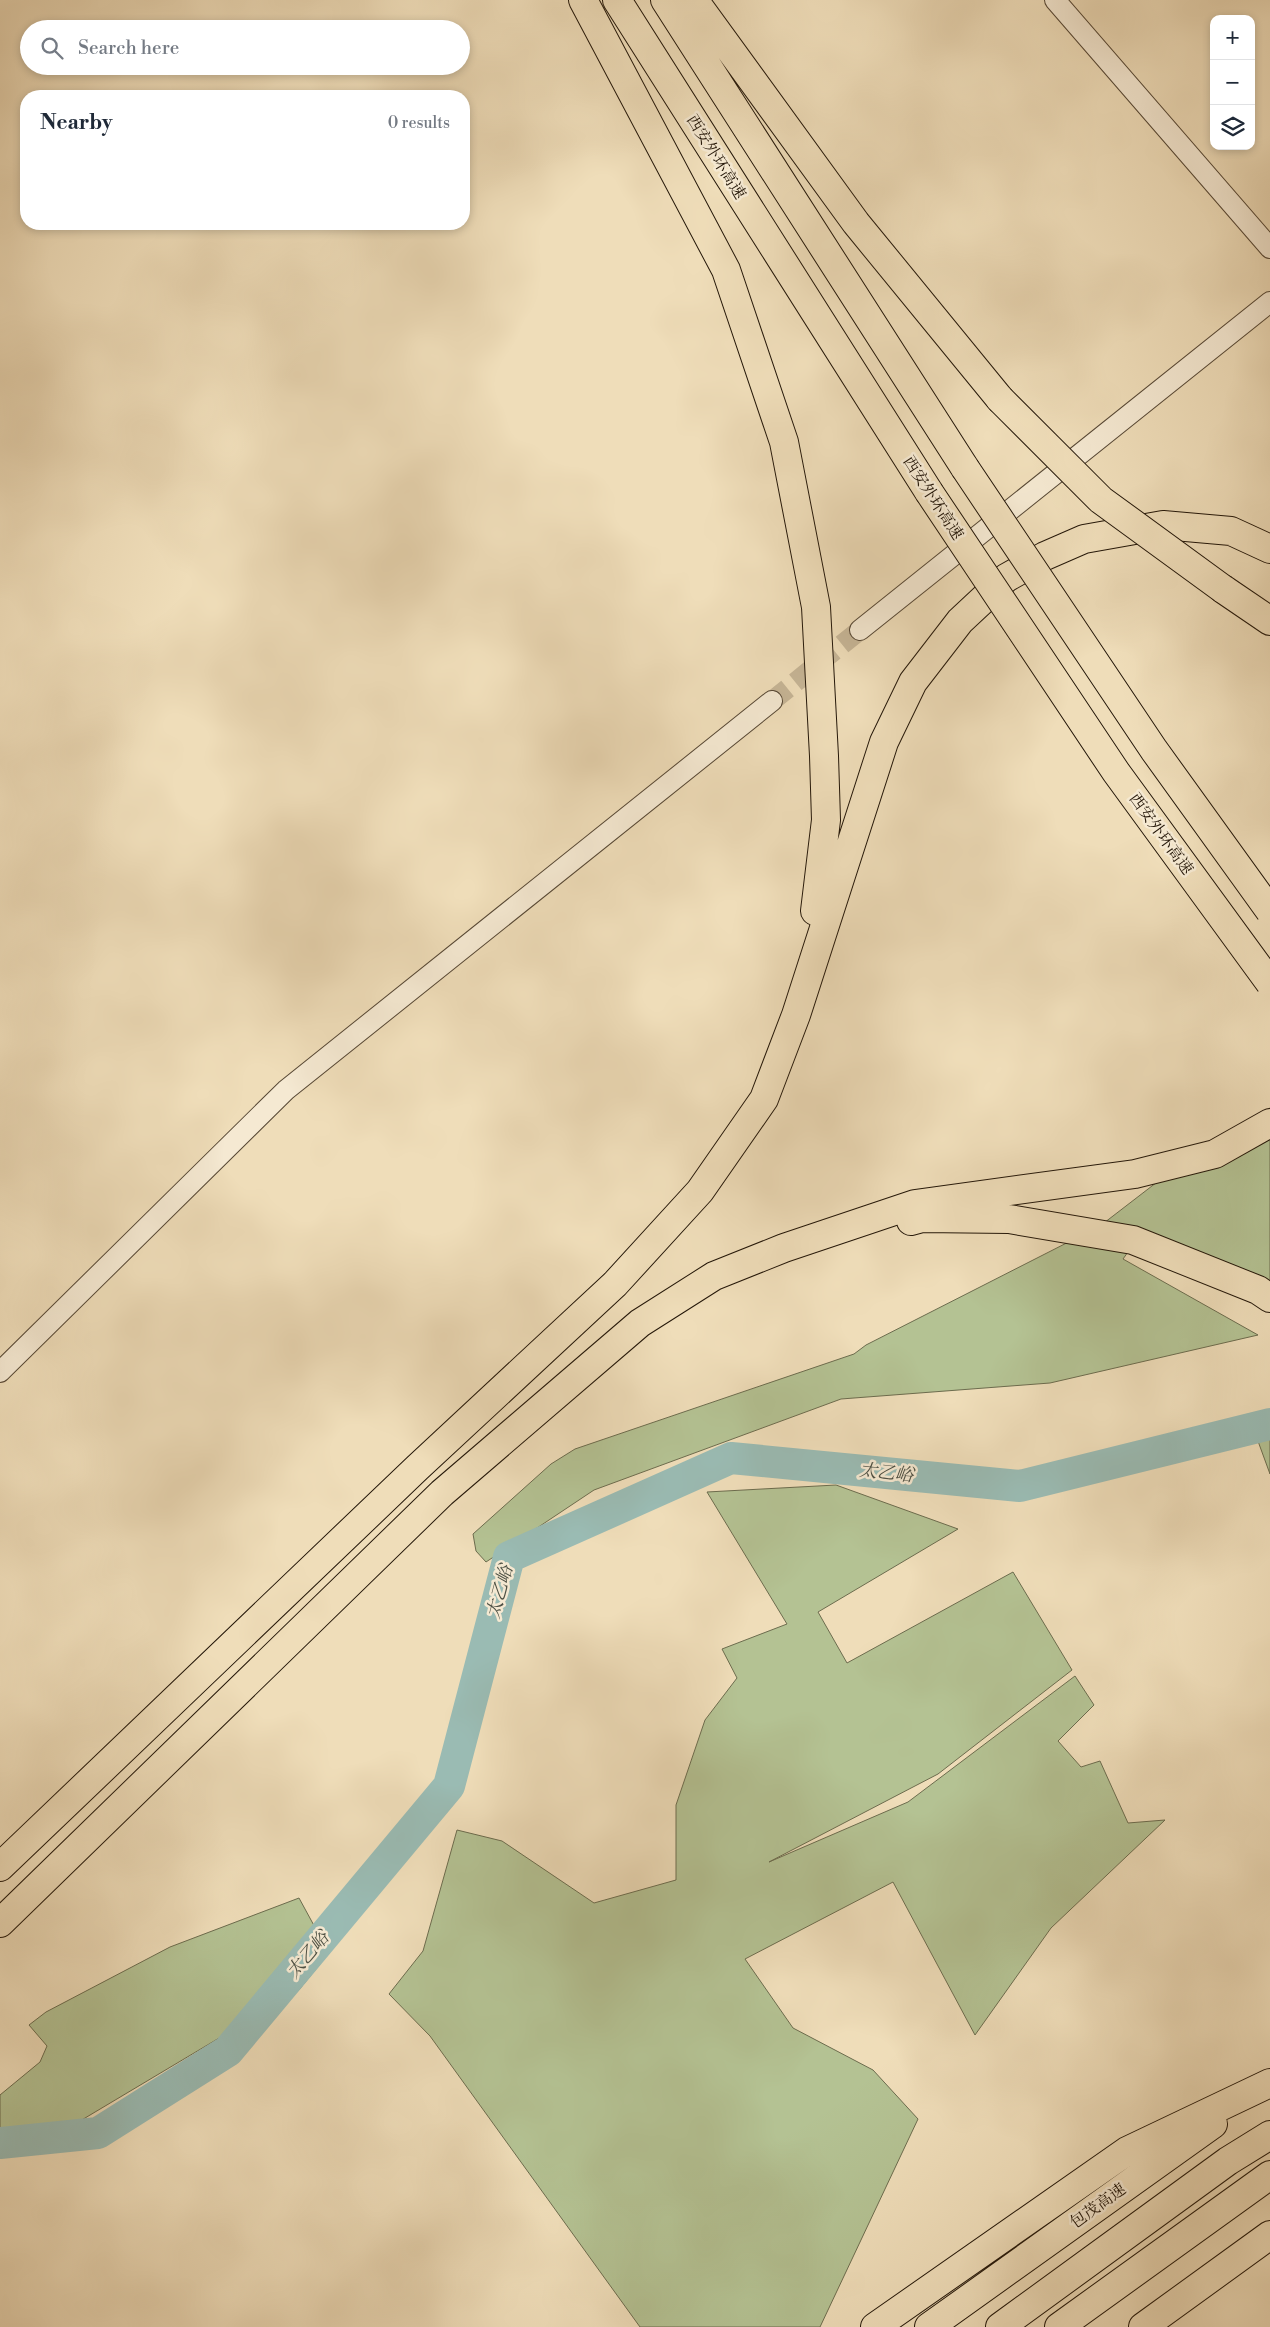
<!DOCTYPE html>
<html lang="en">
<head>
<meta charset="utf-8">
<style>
  :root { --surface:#fff; --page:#f2f2f3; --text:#1f2937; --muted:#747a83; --line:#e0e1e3 }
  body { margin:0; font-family:"Libre Bodoni","Noto Serif SC",serif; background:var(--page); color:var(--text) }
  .controls { position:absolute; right:15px; top:15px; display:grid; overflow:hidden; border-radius:10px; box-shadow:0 2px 8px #0003 }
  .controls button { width:45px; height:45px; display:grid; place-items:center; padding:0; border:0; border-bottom:1px solid var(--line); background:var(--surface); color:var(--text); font:25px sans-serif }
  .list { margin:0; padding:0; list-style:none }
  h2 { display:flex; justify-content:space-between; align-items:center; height:65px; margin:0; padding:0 20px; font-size:21px }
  h2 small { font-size:16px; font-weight:400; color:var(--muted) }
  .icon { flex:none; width:28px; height:28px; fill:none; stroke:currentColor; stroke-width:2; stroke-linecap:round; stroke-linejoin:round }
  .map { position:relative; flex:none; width:1270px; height:2327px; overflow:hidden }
  .search { position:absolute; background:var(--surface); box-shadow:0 2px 8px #0003; left:20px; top:20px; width:450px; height:55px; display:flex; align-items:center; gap:12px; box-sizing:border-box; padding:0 18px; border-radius:28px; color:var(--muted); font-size:19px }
  .panel { position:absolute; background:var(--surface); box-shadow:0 2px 8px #0003; left:20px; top:90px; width:450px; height:140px; border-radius:20px }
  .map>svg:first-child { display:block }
  .green { fill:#b4c293; stroke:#6c6c4e }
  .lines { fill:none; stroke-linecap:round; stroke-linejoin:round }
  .river { stroke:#9abbb3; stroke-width:32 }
  .minor-tunnel { stroke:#c6b596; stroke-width:20; stroke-dasharray:20 10; stroke-linecap:butt }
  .minor-casing { stroke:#574835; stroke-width:22 }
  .highway-casing { stroke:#241709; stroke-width:30 }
  .minor { stroke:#f5e9d2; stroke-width:20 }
  .highway { stroke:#efddb9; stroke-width:28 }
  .highway-bridge-casing { stroke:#241709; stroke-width:30; stroke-linecap:butt }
  .highway-bridge { stroke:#efddb9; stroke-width:28 }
  .labels { text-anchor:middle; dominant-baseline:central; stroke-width:5; stroke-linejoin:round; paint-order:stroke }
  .street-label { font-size:16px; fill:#241709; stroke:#f5e9d2 }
  .water-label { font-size:18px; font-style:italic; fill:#4d5044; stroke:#f5e9d2 }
</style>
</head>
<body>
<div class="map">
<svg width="1270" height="2327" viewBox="0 0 1270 2327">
  <rect width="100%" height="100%" fill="#efddb9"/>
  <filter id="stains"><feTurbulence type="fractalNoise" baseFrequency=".004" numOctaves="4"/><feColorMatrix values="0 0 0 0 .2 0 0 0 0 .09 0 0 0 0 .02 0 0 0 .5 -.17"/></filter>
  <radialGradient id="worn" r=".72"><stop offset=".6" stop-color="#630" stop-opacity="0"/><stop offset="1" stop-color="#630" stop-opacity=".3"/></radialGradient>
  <path class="green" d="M1270 1108V1305L1140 1235 1123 1259 1258 1335 1050 1383 841 1399 594 1490 486 1562 476 1551 473 1534 551 1464 575 1449 854 1354 866 1345 1100 1226 1213 1139Z
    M1251 1422 1270 1425V1474Z
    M836 1485 958 1529 818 1612 847 1663 1013 1572 1072 1670 938 1774 769 1862 908 1802 1075 1676 1094 1705 1058 1741 1081 1767 1100 1761 1128 1823 1165 1820 1051 1928 975 2035 893 1882 745 1959 793 2028 873 2070 918 2119 820 2327H640L430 2036 389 1994 423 1951 457 1830 502 1841 594 1903 676 1880V1805L705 1720 737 1678 722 1649 787 1624 707 1492Z
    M299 1898 329 1953 298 1991 75 2124 0 2157V2095L40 2062 47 2046 29 2025 46 2012 170 1947Z"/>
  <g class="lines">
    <path class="river" d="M0 2143 98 2133 228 2051 449 1786 509 1557 731 1458 1020 1486 1270 1424"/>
    <path class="minor-tunnel" d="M772 701 860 630"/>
    <defs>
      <path id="minor" d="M1055 0 1270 248
        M860 630 1270 302
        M0 1372 286 1090 772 701"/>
      <path id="highway" d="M583 0 726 270 784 442 816 607 824 756 826 820 815 911
        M617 0 929 492
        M665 0 965 468
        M694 0 856 223 1000 399
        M1223 589 1270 621
        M911 1221 922 1218 1009 1219 1133 1240 1258 1290 1270 1298
        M0 1867 417 1468 615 1284 700 1191 764 1099 796 1015 884 742 913 682 960 621 1006 578 1045 556 1084 539 1163 525 1231 531 1270 549
        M0 1923 442 1493 640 1323 714 1276 784 1248 915 1204 1135 1174 1215 1154 1270 1123
        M875 2327 1127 2151 1270 2083
        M929 2327 1213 2124
        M1000 2327 1228 2161 1270 2135
        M1059 2327 1270 2175
        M1143 2327 1270 2235"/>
    </defs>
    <use href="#minor" class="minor-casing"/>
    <use href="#highway" class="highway-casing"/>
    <use href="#minor" class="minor"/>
    <use href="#highway" class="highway"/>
    <defs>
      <path id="highway-bridge" d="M1000 399 1101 500 1223 589
        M965 468 1154 750 1270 911
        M929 492 1116 772 1270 983"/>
    </defs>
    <use href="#highway-bridge" class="highway-bridge-casing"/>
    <use href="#highway-bridge" class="highway-bridge"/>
  </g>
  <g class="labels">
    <g class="street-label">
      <text transform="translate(716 157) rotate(58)">西安外环高速</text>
      <text transform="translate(933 498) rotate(57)">西安外环高速</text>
      <text transform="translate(1161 834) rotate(54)">西安外环高速</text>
      <text transform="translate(1098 2206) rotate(-36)">包茂高速</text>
    </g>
    <g class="water-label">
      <text transform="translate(886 1473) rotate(6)">太乙峪</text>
      <text transform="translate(500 1592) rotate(-75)">太乙峪</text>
      <text transform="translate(308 1955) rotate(-50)">太乙峪</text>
    </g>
  </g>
  <rect width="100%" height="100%" filter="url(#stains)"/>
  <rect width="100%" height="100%" fill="url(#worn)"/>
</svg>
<div class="controls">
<button>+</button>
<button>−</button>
<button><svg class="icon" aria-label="layers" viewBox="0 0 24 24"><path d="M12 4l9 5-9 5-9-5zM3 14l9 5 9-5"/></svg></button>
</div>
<div class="search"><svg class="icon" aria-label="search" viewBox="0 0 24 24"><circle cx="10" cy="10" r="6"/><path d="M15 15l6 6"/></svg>Search here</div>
<section class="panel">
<h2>Nearby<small>0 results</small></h2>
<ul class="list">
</ul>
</section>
</div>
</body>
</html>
